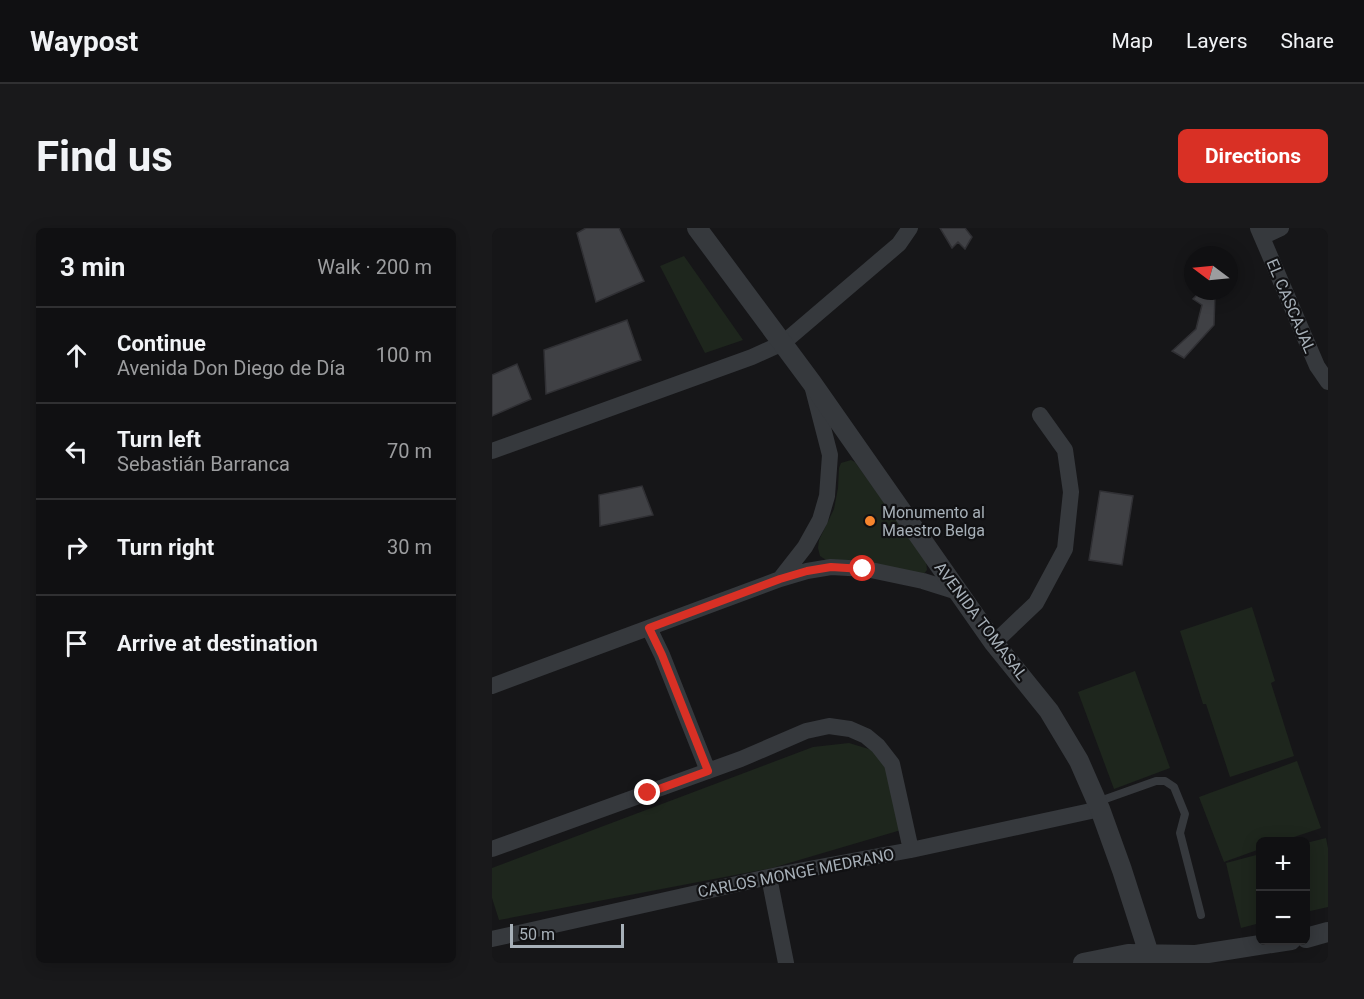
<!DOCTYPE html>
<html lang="en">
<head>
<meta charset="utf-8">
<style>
  :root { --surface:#101012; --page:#19191b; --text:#f1f3f6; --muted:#9c9d9f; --line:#303032; --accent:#d93025 }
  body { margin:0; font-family:Roboto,sans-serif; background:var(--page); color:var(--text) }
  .controls { position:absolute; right:18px; bottom:18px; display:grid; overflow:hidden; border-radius:9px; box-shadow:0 3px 15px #0003 }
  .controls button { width:54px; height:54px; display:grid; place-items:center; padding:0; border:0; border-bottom:2px solid var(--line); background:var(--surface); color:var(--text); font:30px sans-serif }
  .compass { position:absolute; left:692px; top:18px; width:54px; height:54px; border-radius:50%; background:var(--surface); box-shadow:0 3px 15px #0003; rotate:286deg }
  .scale { position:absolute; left:18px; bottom:15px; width:114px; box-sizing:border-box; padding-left:6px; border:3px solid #a7b0b8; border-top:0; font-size:16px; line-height:21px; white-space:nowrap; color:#a7b0b8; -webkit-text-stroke:4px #111113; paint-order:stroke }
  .stop { position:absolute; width:18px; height:18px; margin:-14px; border:4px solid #d93025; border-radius:50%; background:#fff }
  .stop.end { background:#d93025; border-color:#fff; box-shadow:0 2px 6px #0008 }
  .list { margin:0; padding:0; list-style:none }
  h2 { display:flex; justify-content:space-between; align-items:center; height:78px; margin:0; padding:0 24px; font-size:26px }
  h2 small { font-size:20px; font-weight:400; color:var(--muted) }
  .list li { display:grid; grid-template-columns:39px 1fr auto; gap:18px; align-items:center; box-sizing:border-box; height:96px; padding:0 24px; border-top:2px solid var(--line) }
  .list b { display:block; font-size:22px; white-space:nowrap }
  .list p { margin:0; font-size:20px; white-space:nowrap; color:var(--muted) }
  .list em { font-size:20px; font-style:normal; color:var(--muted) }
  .icon { flex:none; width:33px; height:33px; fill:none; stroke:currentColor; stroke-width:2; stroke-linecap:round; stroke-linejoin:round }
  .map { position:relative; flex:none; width:836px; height:735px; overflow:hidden; border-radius:9px }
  header { display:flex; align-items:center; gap:36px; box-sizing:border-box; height:84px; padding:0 30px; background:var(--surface); border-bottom:2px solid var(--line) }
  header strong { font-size:28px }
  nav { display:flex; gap:33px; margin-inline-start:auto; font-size:21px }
  .intro { display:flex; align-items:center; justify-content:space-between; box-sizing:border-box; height:144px; padding:0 36px }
  h1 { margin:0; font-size:42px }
  .button { padding:15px 27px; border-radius:9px; background:var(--accent); color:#fff; font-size:21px; font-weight:700 }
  main { display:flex; gap:36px; padding:0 36px }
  aside { flex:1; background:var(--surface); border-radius:9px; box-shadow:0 3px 15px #0003 }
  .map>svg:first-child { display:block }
  .green { fill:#1e261d }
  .building { fill:#404145; stroke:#303034; stroke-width:1.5 }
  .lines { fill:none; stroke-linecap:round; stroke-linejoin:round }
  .service { stroke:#36393d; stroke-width:8 }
  .minor { stroke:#36393d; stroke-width:16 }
  .tertiary { stroke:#36393d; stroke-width:20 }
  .route { stroke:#d93025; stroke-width:8 }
  .poi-dot { fill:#f8852d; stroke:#111113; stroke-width:2 }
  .labels { text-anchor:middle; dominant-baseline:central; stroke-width:4.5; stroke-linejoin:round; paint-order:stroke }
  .street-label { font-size:16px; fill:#a7b0b8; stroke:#111113 }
  .poi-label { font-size:16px; fill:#a7b0b8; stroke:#111113; text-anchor:start }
</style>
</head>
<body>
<header>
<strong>Waypost</strong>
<nav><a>Map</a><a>Layers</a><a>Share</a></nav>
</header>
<div class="intro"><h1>Find us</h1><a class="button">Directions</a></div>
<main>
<aside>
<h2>3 min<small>Walk · 200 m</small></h2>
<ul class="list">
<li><svg class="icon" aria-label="ahead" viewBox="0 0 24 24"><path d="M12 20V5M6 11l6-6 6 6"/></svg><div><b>Continue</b><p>Avenida Don Diego de Día</p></div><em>100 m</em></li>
<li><svg class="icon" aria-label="left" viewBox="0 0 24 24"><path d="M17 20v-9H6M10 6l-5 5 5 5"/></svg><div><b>Turn left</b><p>Sebastián Barranca</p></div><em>70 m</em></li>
<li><svg class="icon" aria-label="right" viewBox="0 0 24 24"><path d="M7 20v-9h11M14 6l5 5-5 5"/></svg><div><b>Turn right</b></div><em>30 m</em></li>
<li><svg class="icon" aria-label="arrive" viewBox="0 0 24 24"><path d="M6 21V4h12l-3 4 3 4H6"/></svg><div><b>Arrive at destination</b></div></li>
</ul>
</aside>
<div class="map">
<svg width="836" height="735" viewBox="0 0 836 735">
  <rect width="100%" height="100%" fill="#161618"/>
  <path class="green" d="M192 28 251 112 213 125 168 38Z
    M359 232 363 234 434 333 435 342 431 347 334 332 328 328 326 320 327 312 342 281 346 260 347 240 349 235Z
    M760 379 783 453 779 455 802 528 738 549 714 476H711L688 403Z
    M643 443 678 540 622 561 586 464Z
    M357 515 380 522 394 538 409 602 280 640 7 692 0 670V640L321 519Z
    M805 533 829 600 790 613 768 614V621L732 634 707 569Z
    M834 610 836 620V679L814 684V615Z
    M768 626V695L749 700 734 635Z"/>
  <path class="building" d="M94 0H127L152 53 104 74 85 5Z
    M448 0H473L480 9 473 21 466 14 460 20Z
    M709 63H727L723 66 722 97 692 130 680 123 704 101 710 77 701 71Z
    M135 92 149 132 54 166 52 122Z
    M25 136 39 171 0 188V147Z
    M150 258 161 287 108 298 107 267Z
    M608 263 641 268 630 337 597 332Z"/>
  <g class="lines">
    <path class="service" d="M605 574 664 553H673L682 559 693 586 688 605 709 687"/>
    <path class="minor" d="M766 0 825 138 836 154
      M770 9 789 0
      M0 223 260 129 291 115 407 16 418 0
      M288 351 313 319 328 292 335 268 338 227 321 161
      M157 400 170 427 216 543
      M502 415 544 375 573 321 579 264 573 222 548 187
      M0 458 288 351 315 343 339 339 374 341 431 353 466 364
      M0 621 249 531 314 503 337 498 358 501 374 508 386 518 400 536 419 622
      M277 649 294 735
      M0 711 290 646 419 622 608 581"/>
    <path class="tertiary" d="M205 0 320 155 502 415 557 483 587 533 608 581 630 642 657 726
      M814 710 836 704
      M591 735 636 726 704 727 799 712"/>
  </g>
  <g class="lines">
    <path class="route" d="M156 565 216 543 170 427 157 400 288 351 315 343 339 339 371 341"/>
  </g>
  <circle class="poi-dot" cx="378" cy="293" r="6"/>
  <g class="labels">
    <g class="street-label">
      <text transform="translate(799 78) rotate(67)">EL CASCAJAL</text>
      <text transform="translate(489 393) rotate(53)">AVENIDA TOMASAL</text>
      <text transform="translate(304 645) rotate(-11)">CARLOS MONGE MEDRANO</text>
    </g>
    <g class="poi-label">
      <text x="390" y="284">Monumento al<tspan x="390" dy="18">Maestro Belga</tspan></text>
    </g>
  </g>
</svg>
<div class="controls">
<button>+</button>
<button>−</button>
</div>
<svg class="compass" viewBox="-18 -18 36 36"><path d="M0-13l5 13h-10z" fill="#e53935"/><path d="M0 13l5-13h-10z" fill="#9c9d9f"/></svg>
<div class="scale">50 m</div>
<div class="stop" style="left:371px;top:341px"></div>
<div class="stop end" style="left:156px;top:565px"></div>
</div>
</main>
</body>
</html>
